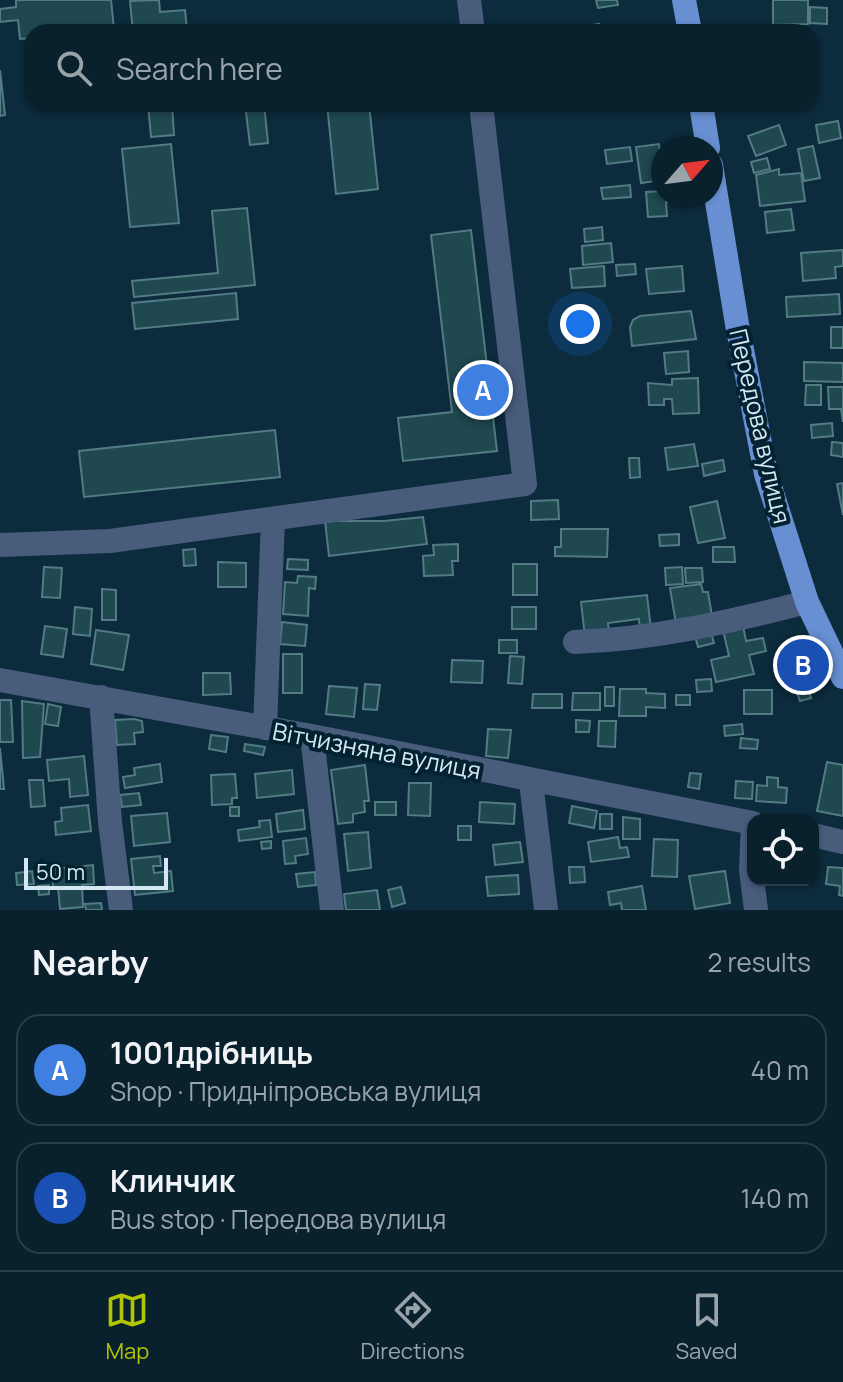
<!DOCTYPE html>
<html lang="en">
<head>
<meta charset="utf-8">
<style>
  :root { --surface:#09202d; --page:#172d39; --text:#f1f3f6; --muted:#99a3aa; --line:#293e49; --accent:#b1c500 }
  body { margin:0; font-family:Manrope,sans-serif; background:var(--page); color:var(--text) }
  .controls { position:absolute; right:24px; bottom:24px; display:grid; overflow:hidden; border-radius:16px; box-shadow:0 2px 6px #0004 }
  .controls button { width:72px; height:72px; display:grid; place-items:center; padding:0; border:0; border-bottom:2px solid var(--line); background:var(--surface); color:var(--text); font:40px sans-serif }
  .compass { position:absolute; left:651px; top:136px; width:72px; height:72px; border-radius:50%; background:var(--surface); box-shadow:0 2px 6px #0004; rotate:62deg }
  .scale { position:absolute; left:24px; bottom:20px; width:144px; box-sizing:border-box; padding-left:8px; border:4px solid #d5e7f2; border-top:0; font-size:22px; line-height:28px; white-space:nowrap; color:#d5e7f2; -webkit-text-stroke:6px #022131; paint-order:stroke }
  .you { position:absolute; left:580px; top:324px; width:28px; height:28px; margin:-20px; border:6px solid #fff; border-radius:50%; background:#1a73e8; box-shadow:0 0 0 12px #1a73e833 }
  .badge { display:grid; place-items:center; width:52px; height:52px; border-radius:50%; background:var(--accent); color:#fff; font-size:26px; font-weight:700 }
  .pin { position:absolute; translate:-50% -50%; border:4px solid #fff; box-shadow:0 2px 8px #0006 }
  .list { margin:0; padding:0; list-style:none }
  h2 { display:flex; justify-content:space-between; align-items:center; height:104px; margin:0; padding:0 32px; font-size:34px }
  h2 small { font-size:26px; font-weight:400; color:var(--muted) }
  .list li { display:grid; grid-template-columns:52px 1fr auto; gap:24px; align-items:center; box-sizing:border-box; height:112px; margin:0 16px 16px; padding:0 16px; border:2px solid var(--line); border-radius:24px }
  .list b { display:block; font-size:30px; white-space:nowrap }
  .list p { margin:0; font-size:26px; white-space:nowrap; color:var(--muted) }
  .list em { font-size:26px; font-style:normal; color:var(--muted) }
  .icon { flex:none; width:44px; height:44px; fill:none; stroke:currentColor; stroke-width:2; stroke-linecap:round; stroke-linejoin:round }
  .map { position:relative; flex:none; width:843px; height:910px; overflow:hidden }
  .search { position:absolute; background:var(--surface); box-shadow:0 2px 6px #0004; left:24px; right:24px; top:24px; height:88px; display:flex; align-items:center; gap:20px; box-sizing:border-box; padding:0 28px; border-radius:24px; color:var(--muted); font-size:30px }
  .sheet { height:360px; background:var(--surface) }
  nav { display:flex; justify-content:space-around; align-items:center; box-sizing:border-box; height:112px; border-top:2px solid var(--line); background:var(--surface); font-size:22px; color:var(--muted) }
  nav a { display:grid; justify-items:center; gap:4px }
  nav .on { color:var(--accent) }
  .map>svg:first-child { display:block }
  .building { fill:#1f4850; stroke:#527b84; stroke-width:2 }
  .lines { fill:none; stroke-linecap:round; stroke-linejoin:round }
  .minor { stroke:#485c7c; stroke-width:24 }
  .major { stroke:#678fd1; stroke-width:24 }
  .labels { text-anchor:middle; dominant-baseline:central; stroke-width:8; stroke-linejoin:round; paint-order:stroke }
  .street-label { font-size:24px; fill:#d5e7f2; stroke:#022131 }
</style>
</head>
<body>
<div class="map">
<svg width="843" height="910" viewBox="0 0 843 910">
  <rect width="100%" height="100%" fill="#0c2b3c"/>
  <path class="building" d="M16 0H111L114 29 32 32V38L20 39 18 20 0 22V9L16 7Z
    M159 0 160 12 185 10 187 30 133 32 130 1Z
    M596 0H617L618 5 598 8Z
    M773 0H808V24L773 25Z
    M810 7 827 8V24L810 23Z
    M599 24 601 32H588L587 26Z
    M0 70 5 115 0 116Z
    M148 104H172L174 135 151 137Z
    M245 104H264L268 143 250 145Z
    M327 104H369L378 189 336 194Z
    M838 121 841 138 819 143 816 125Z
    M779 125 786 145 756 156 748 136Z
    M171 144 179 223 130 227 122 149Z
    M659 144 663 180 641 183 636 147Z
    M813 146 820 178 804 181 798 149Z
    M630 147 632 161 607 164 605 150Z
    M767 158 770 169 754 173 751 162Z
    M779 169V175L801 173 805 201 760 206 756 175Z
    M630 185 631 197 603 199 601 188Z
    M663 191V196H669L670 202H666L667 216 648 217 646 192Z
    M247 208 255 285 134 297 132 281 218 273 212 211Z
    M791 209 794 230 767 233 765 212Z
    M602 227 603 240 585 242 584 229Z
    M471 230 497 451 403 461 398 418 452 412 431 235Z
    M611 243 613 262 583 265 582 246Z
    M843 250V266L835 267 836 278 803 281 801 253Z
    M635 264 636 274 617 276 616 265Z
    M604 266 605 286 572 288 570 269Z
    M682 266 684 291 649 294 646 269Z
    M236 293 238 319 135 329 132 303Z
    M839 294 840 314 787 317 786 297Z
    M691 311 696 339 632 346 630 327 633 320 640 316Z
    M831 327H843V348H831Z
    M688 351 689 372 666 374 664 353Z
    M804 362 843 363V382L804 381Z
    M698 378 699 413 673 414 672 399H664V405H649L648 383 672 385V379Z
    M806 385H821V405H805Z
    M828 387H843V422L841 409H829Z
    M832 423 833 436 812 438 811 425Z
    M275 430 280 477 84 497 79 451Z
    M832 442 843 443V457L831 455Z
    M694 444 698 466 668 470 665 448Z
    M629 458H639L640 477 630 478Z
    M723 460 725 471 704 476 702 464Z
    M843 483V515L837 484Z
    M558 500 559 519 531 520V501Z
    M717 501 725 538 698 543 690 507Z
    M423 517 427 544 329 556 325 521H384Z
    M561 529H608L607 557 555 556V547H561Z
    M679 534V545L660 546 659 535Z
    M458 544V561H452L453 575 424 576 423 556 434 555 433 545Z
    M713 547H734L735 562H713Z
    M195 549 196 565 184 566 183 550Z
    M288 559 308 560V570L287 569Z
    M218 562 246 563V587H218Z
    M513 564H537V595H513Z
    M44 567 62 568 60 598 42 597Z
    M682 567 683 584 666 585 665 568Z
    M685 568H702L703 582 686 583Z
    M298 576 316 577 315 589 309 588 308 616 283 614 285 582 297 583Z
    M701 584 703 592H708L713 622 676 624 670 588Z
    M102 589 116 590V620H102Z
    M647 595 651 630 640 631 639 619 608 623 609 634 585 637 581 602Z
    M75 607 92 609 90 636 73 634Z
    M512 607H536V629H512Z
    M282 622 307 625 305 646 280 644Z
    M45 626 67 629 63 657 41 654Z
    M743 626 746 641 763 638 766 651 749 655 754 674 716 682 711 660 729 656 723 630Z
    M710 629 714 643 698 647 694 632Z
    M96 630 129 635 123 670 91 664Z
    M499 640H517V653H499Z
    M283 654H302V693H283Z
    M510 656 524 657 522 684 508 683Z
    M452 660 483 661 482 683 451 682Z
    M203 673H230L231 694 203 695Z
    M804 677 811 698 800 701 793 681Z
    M711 679 712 691 697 692 696 680Z
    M365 684 380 685 377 710 363 709Z
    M329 686 357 688 354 717 326 714Z
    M605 687H614V706H605Z
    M620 689H646V693L665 694V708L646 707V716H619Z
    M744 690H772V714H744Z
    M573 693H600V710H572Z
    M533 694H562V708H532Z
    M676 695H690V705H676Z
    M0 700H11L13 742H0Z
    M22 701 44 704 40 757 23 758Z
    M48 704 61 707 58 726 45 724Z
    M134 719 142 721 143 732 134 733 135 744 117 745 115 720Z
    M576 720 590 721 589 732H576Z
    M599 721H616L615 747 598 746Z
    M742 724 743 734 725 736 724 726Z
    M488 729 511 730 508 758 486 756Z
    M211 735 228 737 226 752 209 749Z
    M741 738 758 740 757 749 740 748Z
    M245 744 265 747 263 755 244 751Z
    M0 748 4 789H0Z
    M84 756 88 795 70 797 69 779 49 781 47 760Z
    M827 762 843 765V816L817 811Z
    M160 764 162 782 125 788 123 777 135 775 134 768Z
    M365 765 369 801H364L365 812 353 814V822L338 824 331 770Z
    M292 770 294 794 257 798 255 774Z
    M690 773 701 774 699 789 688 787Z
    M235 774 237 798H232V804L212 805 211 775Z
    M767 777 778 778V787L787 788 786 803 756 801 757 785 767 786Z
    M29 780H43L45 806 31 807Z
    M736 781 753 782 752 799 735 798Z
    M409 783H431L430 816 408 815Z
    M139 793 141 805 122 807 120 795Z
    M375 802H396V815H375Z
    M480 802 515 804 514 824 479 822Z
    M88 805 91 831 56 835 55 822 62 821 61 808Z
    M572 806 597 811 594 828 569 823Z
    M230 807H239V816H230Z
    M303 810 305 829 278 832 276 814Z
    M167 813 170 842 134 846 131 816Z
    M600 814H612V829H600Z
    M623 817 640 819V839H623Z
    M270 820 272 837 239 841 238 830 260 827 259 821Z
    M458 826H471V840H458Z
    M368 832 371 868 348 871 344 834Z
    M618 837 620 848 627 847 629 857 591 862 588 842Z
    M306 838 308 854 295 856 296 863 285 864 283 841Z
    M654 839 678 840 677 877 652 876Z
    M271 841V848L262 849 261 842Z
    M520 842 523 862 495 865 493 845Z
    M160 856 161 866H153L154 873 171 871 173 891 135 895 131 859Z
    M93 865 94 884 82 885 83 907 60 909 58 887 53 888 52 869Z
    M569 867H584L585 882 570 883Z
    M828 867 843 868V896L839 895 840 886 826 884Z
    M32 871 34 884 17 885 16 873Z
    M725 871 730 903 695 909 689 876Z
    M315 872 316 885 298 887 296 874Z
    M518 875 519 894 488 896 486 877Z
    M49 885V894L39 895 38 886Z
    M642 886 646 910H622L621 903 610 905 608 892Z
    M401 887 405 903 392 907 388 890Z
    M377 890 380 910H346L344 894Z
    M101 903 102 910H86L85 904Z"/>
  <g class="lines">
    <path class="minor" d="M469 0 473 32
      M0 545 110 541 525 484 481 104
      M575 642C654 639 730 622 807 602
      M0 680 312 736 753 823 751 870 756 910
      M101 697 110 822 121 910
      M265 728 273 519
      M312 736 332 910
      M531 781 546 910
      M813 835 843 842"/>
    <path class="major" d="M684 0 690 32
      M701 104 708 148
      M711 165 737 324 766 474 807 602 843 677"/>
  </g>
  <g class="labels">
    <g class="street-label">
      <text transform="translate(761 426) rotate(77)">Передова вулиця</text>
      <text transform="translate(377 750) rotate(11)">Вітчизняна вулиця</text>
    </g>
  </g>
</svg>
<div class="controls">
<button><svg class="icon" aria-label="locate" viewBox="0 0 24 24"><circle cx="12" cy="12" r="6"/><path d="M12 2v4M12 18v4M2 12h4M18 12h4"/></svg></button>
</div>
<svg class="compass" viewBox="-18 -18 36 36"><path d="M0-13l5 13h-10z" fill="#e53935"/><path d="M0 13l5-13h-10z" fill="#99a3aa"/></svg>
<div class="scale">50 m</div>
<div class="you"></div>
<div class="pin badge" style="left:483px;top:390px;background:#3f7fe0">A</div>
<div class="pin badge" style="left:803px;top:665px;background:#1a4fb4">B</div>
<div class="search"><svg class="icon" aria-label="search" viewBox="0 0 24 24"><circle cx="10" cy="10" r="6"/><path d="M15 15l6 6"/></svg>Search here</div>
</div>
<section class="sheet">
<h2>Nearby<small>2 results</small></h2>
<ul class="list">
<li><span class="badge" style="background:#3f7fe0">A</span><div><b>1001дрібниць</b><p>Shop · Придніпровська вулиця</p></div><em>40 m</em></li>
<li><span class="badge" style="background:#1a4fb4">B</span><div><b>Клинчик</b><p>Bus stop · Передова вулиця</p></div><em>140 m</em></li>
</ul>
</section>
<nav>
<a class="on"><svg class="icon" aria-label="map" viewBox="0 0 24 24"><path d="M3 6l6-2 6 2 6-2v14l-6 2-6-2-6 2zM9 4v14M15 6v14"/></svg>Map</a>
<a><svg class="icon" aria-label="directions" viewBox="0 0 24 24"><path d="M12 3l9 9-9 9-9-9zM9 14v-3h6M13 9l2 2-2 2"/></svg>Directions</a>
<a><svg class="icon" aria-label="saved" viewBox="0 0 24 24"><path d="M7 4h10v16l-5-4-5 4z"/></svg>Saved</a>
</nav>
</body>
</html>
